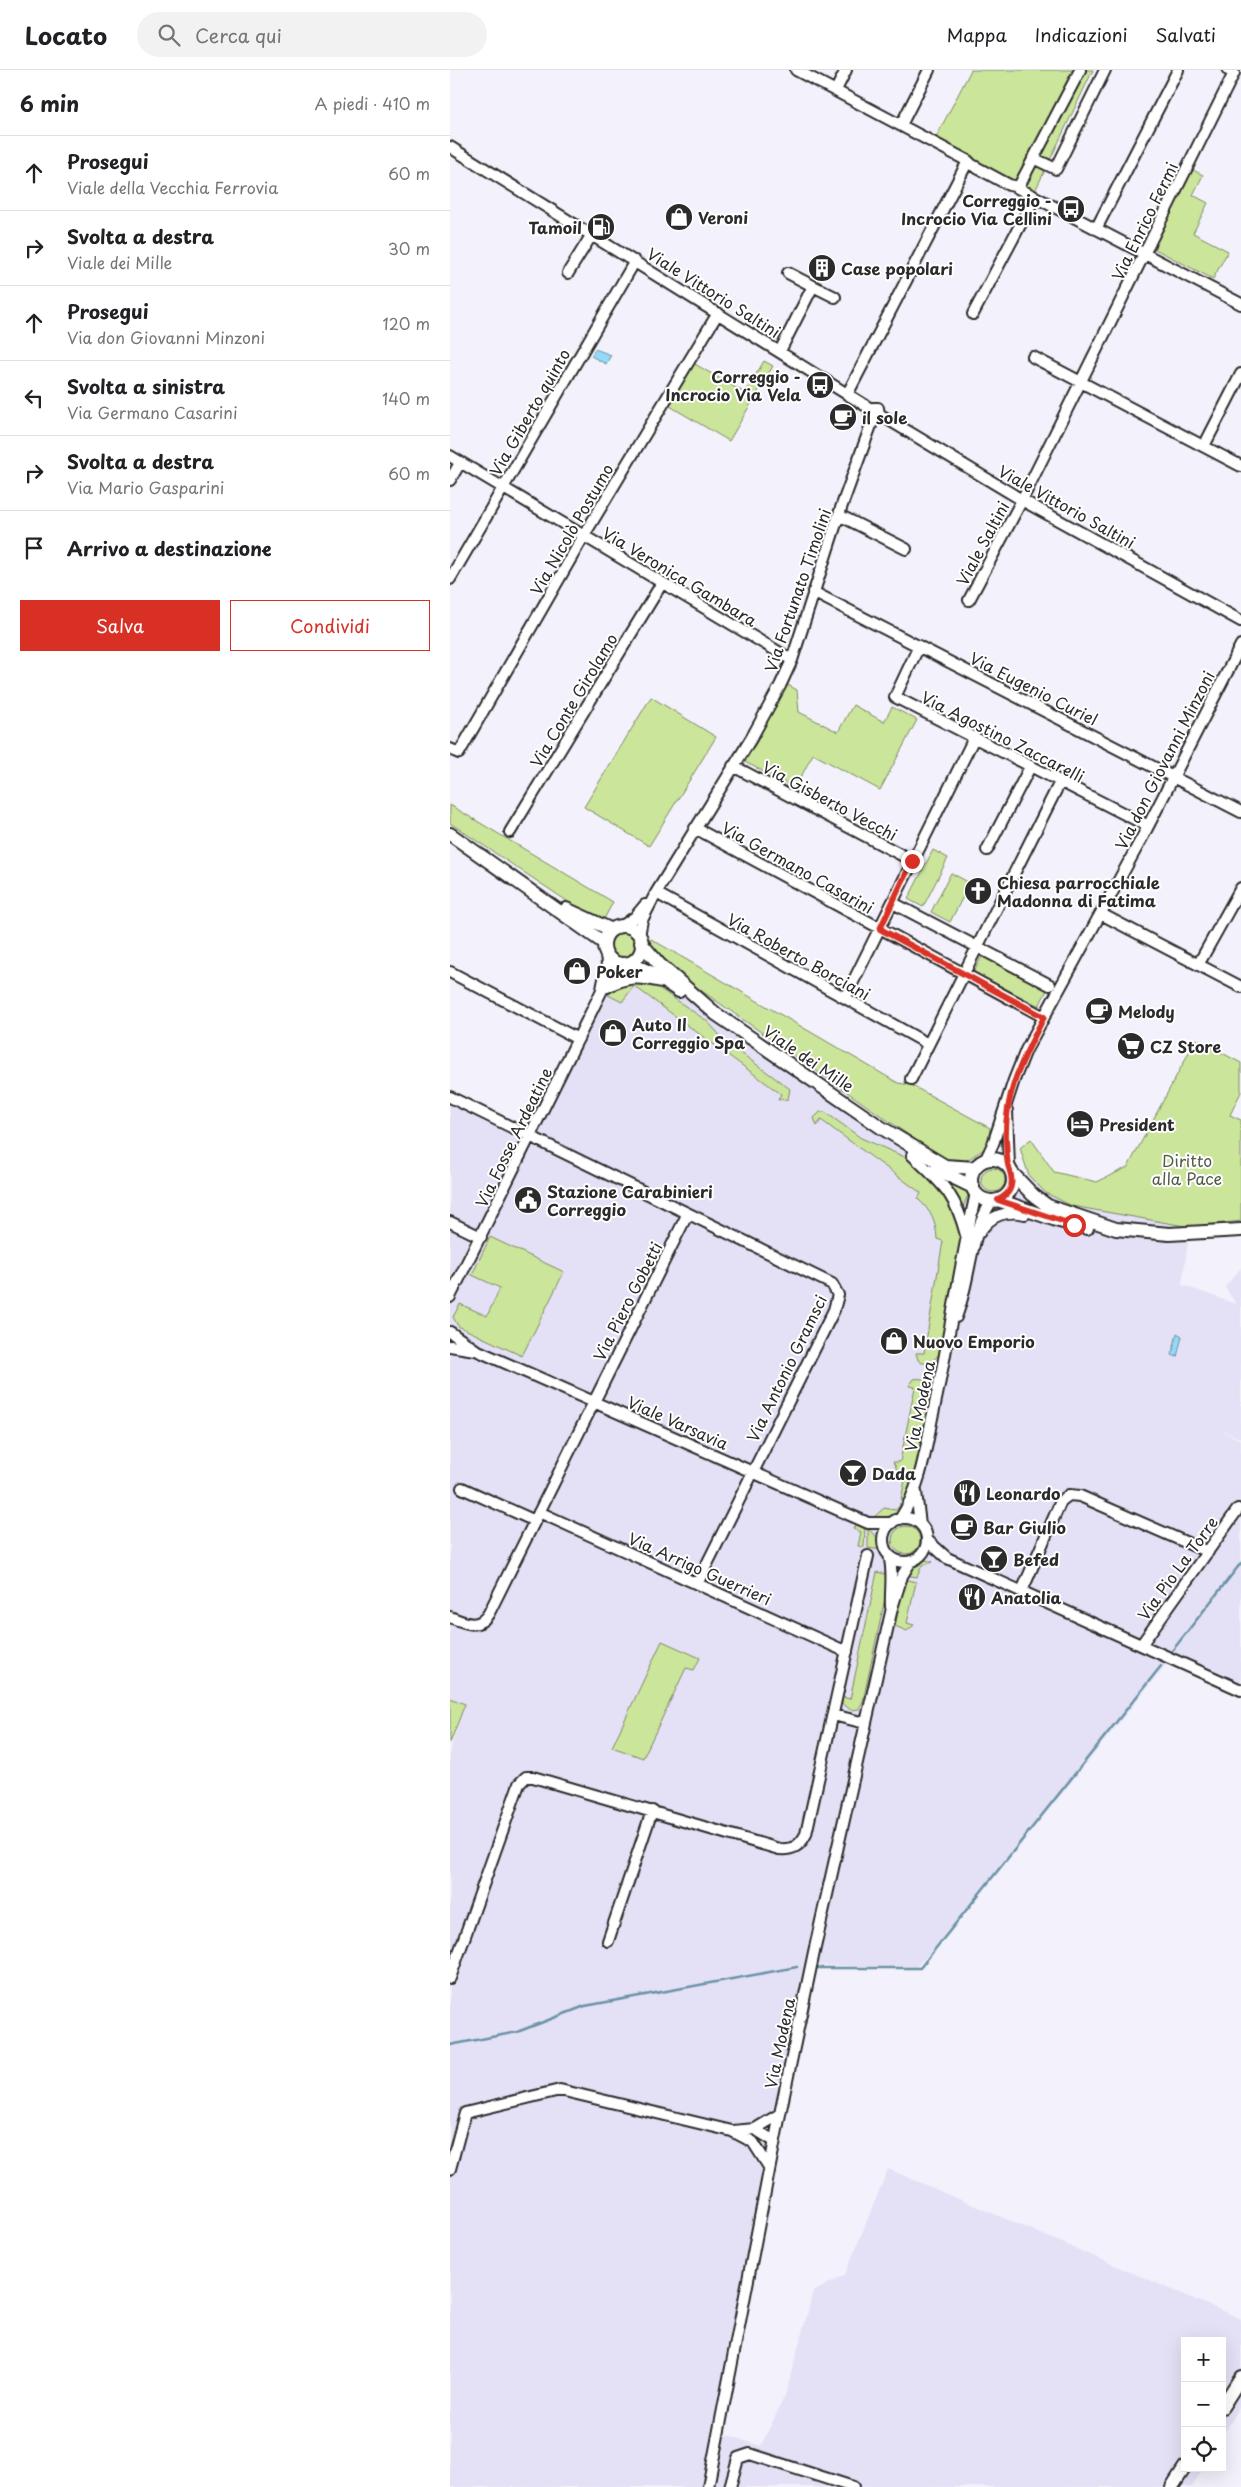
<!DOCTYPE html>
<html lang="it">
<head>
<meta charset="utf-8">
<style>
  :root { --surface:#fff; --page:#f2f2f2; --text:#202124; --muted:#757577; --line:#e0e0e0; --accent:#d93025 }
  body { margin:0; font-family:"Playpen Sans",sans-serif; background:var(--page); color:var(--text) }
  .controls { position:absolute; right:15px; bottom:15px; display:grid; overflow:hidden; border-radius:0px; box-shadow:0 5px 20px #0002 }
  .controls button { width:45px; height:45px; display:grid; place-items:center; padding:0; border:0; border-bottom:1px solid var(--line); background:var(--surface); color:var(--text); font:25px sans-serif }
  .stop { position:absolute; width:15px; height:15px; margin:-11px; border:4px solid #d93025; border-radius:50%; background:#fff }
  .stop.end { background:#d93025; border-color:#fff; box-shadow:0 1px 5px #0008 }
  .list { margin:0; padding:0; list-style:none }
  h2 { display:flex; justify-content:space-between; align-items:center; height:65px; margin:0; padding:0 20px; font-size:21px }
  h2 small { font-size:16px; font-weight:400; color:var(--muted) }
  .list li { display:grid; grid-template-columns:32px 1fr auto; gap:15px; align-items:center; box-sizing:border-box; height:75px; padding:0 20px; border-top:1px solid var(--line) }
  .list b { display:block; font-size:19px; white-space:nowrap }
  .list p { margin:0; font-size:16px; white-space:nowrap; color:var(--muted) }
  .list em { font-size:16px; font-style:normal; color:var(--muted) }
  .actions { display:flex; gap:10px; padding:15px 20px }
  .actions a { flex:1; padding:11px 0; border:1px solid var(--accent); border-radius:0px; text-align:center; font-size:18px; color:var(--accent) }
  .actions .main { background:var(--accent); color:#fff }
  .icon { flex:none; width:28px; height:28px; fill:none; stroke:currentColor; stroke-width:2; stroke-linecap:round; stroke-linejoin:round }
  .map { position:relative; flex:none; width:791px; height:2417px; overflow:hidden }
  header { display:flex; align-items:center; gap:30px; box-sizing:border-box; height:70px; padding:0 25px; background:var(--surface); border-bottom:1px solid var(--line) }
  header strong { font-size:24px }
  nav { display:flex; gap:28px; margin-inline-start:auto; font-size:18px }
  .search { width:350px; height:45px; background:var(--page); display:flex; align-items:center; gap:12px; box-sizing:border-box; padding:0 18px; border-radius:28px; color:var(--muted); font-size:19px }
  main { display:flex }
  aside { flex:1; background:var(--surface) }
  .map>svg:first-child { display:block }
  .built { fill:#e4e0f6 }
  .green { fill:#cbe59b; stroke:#7b8863 }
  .water { fill:#95d9f7; stroke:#6b93a5 }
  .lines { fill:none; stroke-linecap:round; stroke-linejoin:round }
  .stream { stroke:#6b93a5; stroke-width:2.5 }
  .minor-casing { stroke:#2b2b2b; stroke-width:14 }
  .major-casing { stroke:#2b2b2b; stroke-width:16 }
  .minor { stroke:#fff; stroke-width:10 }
  .major { stroke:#fff; stroke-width:12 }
  .route { stroke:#d93025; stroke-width:6 }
  .labels { text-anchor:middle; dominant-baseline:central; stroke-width:4; stroke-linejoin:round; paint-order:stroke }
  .poi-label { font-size:16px; font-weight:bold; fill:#2b2b2b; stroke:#fff; text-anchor:start }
  .street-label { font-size:16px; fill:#2b2b2b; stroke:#fff }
  .park-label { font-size:16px; fill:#535a47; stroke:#fff }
</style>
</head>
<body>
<header>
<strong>Locato</strong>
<div class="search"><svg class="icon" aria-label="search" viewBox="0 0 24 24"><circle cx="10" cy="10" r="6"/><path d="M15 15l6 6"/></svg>Cerca qui</div>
<nav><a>Mappa</a><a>Indicazioni</a><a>Salvati</a></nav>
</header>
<main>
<aside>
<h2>6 min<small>A piedi · 410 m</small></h2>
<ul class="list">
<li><svg class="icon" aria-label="ahead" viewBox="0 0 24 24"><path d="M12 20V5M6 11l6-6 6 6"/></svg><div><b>Prosegui</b><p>Viale della Vecchia Ferrovia</p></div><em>60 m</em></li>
<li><svg class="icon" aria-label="right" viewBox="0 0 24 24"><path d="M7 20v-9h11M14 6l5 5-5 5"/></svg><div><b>Svolta a destra</b><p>Viale dei Mille</p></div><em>30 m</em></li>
<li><svg class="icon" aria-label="ahead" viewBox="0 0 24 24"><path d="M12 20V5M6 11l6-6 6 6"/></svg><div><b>Prosegui</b><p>Via don Giovanni Minzoni</p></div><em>120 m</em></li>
<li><svg class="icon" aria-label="left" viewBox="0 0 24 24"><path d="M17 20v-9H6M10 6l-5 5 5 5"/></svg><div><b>Svolta a sinistra</b><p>Via Germano Casarini</p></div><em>140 m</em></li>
<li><svg class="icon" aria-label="right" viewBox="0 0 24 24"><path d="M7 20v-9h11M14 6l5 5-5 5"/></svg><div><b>Svolta a destra</b><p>Via Mario Gasparini</p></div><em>60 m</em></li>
<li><svg class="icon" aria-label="arrive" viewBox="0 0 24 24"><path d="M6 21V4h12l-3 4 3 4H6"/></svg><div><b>Arrivo a destinazione</b></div></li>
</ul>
<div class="actions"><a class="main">Salva</a><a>Condividi</a></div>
</aside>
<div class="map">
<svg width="791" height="2417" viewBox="0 0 791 2417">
  <rect width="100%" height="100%" fill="#f3f1fb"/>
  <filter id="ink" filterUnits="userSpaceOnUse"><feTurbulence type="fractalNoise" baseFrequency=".02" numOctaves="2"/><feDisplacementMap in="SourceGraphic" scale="10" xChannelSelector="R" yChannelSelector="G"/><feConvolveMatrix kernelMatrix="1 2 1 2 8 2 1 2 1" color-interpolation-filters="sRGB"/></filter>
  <g filter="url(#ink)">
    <path class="built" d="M167 882 491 1101 579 1106 596 1123 740 1157 732 1215 786 1234 775 1217 791 1198V1368L769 1360 791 1370V1614L722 1587 500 1862 466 1897 356 1895 269 2362 311 2376 336 2323 363 2222 395 2205 438 2099 791 2249V2335L772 2366V2271H735V2398H753L742 2417H0V1679L15 1634 0 1628V1032L76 1068Z"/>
    <path class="green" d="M521 0H643L585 121 485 69Z
      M743 100 753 105 743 125 758 133 743 163 778 181 763 209 703 178Z
      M314 291 323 296 279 371 218 335 243 293 295 323Z
      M336 614 347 620 349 642 388 662 403 635 434 652 442 637 467 650 430 720 363 684 345 718 295 692Z
      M201 627 266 667 199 776 134 737Z
      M0 735 163 832 153 851 132 841 0 753Z
      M483 780 498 788 473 837 458 829Z
      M501 803 520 813 500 852 481 842Z
      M161 875a12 12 0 1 1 24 0a12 12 0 1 1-24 0Z
      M201 869 448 1013 461 1015 540 1058 537 1078C519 1086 518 1096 496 1091L229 905 199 877Z
      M532 886 597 920 589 936 524 902Z
      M180 912 203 914 257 951 276 972 340 1019 338 1029 328 1030 331 1024 184 916 172 932 158 925 170 914Z
      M746 969 791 993V1022L780 1045 791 1050V1151L740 1157 622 1136 596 1123 579 1106 570 1078 581 1069 604 1102 647 1112 678 1097Z
      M370 1042H375L411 1068 457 1088 482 1107 508 1146 511 1170 489 1284 481 1293H472L468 1290 466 1283H474L493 1171 487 1169C486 1151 481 1141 468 1129L471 1123 371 1050 367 1056 364 1048Z
      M531 1110a12 12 0 1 1 24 0a12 12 0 1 1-24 0Z
      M500 1113 515 1120 518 1125 513 1137Z
      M40 1167 114 1202 72 1286 8 1256 3 1247 10 1234 37 1246 50 1218 22 1205Z
      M464 1309C473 1307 480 1311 482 1321L458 1430 451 1429 456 1406 450 1405 443 1392H450L465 1317 459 1316Z
      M450 1433 455 1434C447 1446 437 1450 423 1448L434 1438 445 1440 449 1437Z
      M406 1453 415 1457 414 1477 408 1476 411 1462 403 1459Z
      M442 1470a14 14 0 1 1 28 0a14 14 0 1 1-28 0Z
      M418 1459 428 1468 432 1480 418 1478Z
      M476 1490 483 1492 472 1495 467 1507 456 1505 460 1497Z
      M427 1502 440 1505 413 1631 409 1639 401 1640 392 1634V1627L400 1629Z
      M455 1509 466 1512 457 1553 464 1555 457 1561 445 1556Z
      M212 1571 250 1588 244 1600 236 1598 193 1688 162 1677Z
      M0 1628 15 1634 0 1673Z"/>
    <path class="water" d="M145 279 161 285 156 294 141 286Z
      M727 1263 732 1266 727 1287 722 1285Z"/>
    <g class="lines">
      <path class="stream" d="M722 1581 791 1493
        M368 1898H470L711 1596
        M0 1975 67 1962 135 1936 347 1897"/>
      <defs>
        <path id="minor" d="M346 0 518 91 522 95 559 115 564 116 791 234
          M386 20 396 0
          M451 55 479 0
          M0 77 421 339
          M583 88 606 99 655 0
          M568 118 630 0
          M646 159 728 0
          M118 203 141 166
          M363 216 385 227
          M523 244 585 127
          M330 281 363 216 338 203
          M583 287 791 396
          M398 323 518 91
          M420 343 423 338H428L429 344 572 430 791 551
          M754 376 791 304
          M0 386 342 590
          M0 410 10 393
          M389 445 456 479
          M0 509 185 191
          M363 522 791 742
          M519 530 572 430 784 3 778 0
          M469 576 445 627 698 756
          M0 679 9 683 136 462 268 243
          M283 696 463 791
          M245 758 594 947
          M60 762 212 513
          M537 780 580 697
          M206 823 478 974
          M443 833 600 915
          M651 844 791 917
          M172 856 185 847 195 835
          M189 866 192 850 206 823 302 667 330 616 342 590 391 438 424 347
          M748 895 791 818
          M0 902 128 969
          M157 917C177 906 190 907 212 912
          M152 919 157 894 156 883
          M395 928 524 668
          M461 1009 610 712
          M0 1027 382 1214 388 1225 384 1240 247 1514
          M557 1040 559 1097
          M462 1085C492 1114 505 1122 516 1165
          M535 1091 543 1074 564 1010 576 980 693 766 791 575
          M0 1152 31 1167
          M530 1162C540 1145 557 1140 575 1144
          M0 1227 152 920 174 894
          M506 1247C521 1210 519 1164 542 1131
          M0 1262 26 1280 418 1453H442
          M0 1276 25 1280
          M12 1418 85 1451
          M466 1422 470 1454
          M89 1442 397 1582
          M433 1470a22 22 0 1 1 44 0a22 22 0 1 1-44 0Z
          M450 1449C470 1419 475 1383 482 1348 499 1273 509 1198 526 1123
          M477 1470 497 1488 791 1620
          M439 1485C444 1503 440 1519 441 1537
          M572 1521 611 1431 619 1425 630 1426 758 1482
          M0 1547C15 1553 29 1560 39 1543L237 1145
          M691 1575 788 1439
          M383 1645 415 1653
          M158 1871 202 1741
          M0 1908 69 1714 76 1707H83L329 1779C343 1780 350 1776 356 1764L418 1486
          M305 2059 324 2071
          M283 2061 305 2059 330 2044
          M0 2099 15 2043 110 2020 282 2061 303 2072 319 2097
          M258 2417 330 2044 364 1882 442 1538 452 1506 461 1491
          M280 2417 288 2388 300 2384 403 2417"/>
        <path id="major" d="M0 764 154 873
          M116 839 162 860
          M154 875a19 19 0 1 1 38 0a19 19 0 1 1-38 0Z
          M191 873 209 894 266 944 432 1058 495 1096 525 1098
          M179 893 202 903 229 921
          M521 1110a21 21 0 1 1 42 0a21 21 0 1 1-42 0Z
          M486 1099 523 1117
          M562 1103 583 1125 598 1136 666 1159 719 1164 791 1160
          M548 1130 609 1151 637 1158
          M772 2337 791 2307
          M722 2417 735 2397"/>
      </defs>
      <use href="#minor" class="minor-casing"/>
      <use href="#major" class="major-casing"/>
      <use href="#minor" class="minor"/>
      <use href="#major" class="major"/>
    </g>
  </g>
  <g class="lines" filter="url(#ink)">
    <path class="route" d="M462 791 430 859 594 947C573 989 554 1022 556 1071 557 1079 556 1091 559 1098 564 1112 563 1123 548 1130L624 1155"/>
  </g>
  <defs>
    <symbol id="bus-disc" viewBox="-11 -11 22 22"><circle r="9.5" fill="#2b2b2b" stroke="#fff"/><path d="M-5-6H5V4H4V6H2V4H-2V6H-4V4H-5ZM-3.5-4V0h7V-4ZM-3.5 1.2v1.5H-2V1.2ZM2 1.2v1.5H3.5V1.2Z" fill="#fff"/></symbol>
    <symbol id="shop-disc" viewBox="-11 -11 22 22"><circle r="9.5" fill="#2b2b2b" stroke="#fff"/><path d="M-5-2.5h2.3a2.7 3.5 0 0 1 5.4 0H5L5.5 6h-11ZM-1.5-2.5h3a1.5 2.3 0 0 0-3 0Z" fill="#fff"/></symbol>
    <symbol id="fuel-disc" viewBox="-11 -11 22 22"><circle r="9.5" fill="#2b2b2b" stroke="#fff"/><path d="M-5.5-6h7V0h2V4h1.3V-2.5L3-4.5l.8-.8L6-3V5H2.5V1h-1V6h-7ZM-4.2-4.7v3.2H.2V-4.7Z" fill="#fff"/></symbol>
    <symbol id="building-disc" viewBox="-11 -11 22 22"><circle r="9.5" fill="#2b2b2b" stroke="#fff"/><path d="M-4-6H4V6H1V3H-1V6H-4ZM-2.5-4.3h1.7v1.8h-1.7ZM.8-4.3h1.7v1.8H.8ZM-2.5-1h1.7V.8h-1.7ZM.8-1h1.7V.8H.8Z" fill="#fff"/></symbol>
    <symbol id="cafe-disc" viewBox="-11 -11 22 22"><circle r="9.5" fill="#2b2b2b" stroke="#fff"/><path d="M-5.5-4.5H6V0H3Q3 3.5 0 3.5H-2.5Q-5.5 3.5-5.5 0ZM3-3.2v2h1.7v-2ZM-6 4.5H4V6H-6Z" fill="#fff"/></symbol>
    <symbol id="church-disc" viewBox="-11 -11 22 22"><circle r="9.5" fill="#2b2b2b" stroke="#fff"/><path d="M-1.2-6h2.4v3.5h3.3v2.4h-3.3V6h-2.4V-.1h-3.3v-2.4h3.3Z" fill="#fff"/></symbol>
    <symbol id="supermarket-disc" viewBox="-11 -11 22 22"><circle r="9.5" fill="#2b2b2b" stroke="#fff"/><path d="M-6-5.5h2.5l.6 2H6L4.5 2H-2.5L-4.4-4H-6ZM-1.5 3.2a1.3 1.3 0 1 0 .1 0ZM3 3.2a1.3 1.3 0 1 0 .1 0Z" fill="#fff"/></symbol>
    <symbol id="hotel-disc" viewBox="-11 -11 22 22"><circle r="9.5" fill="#2b2b2b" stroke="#fff"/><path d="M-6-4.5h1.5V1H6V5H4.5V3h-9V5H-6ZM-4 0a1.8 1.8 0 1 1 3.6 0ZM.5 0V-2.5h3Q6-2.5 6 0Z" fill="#fff"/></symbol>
    <symbol id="civic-disc" viewBox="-11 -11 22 22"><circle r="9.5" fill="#2b2b2b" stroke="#fff"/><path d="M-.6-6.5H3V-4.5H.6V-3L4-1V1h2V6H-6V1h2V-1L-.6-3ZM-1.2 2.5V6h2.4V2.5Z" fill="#fff"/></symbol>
    <symbol id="bar-disc" viewBox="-11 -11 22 22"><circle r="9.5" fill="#2b2b2b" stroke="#fff"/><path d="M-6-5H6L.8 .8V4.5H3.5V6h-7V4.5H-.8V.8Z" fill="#fff"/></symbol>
    <symbol id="restaurant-disc" viewBox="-11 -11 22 22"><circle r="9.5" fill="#2b2b2b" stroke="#fff"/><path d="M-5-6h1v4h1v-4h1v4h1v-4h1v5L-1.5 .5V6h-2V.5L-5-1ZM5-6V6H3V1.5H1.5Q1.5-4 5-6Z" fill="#fff"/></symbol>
  </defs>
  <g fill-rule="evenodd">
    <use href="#bus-disc" x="605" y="123" width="32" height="32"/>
    <use href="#shop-disc" x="213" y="131" width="32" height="32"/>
    <use href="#fuel-disc" x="135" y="141" width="32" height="32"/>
    <use href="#building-disc" x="356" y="182" width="32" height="32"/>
    <use href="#bus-disc" x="354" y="299" width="32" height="32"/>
    <use href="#cafe-disc" x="377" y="331" width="32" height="32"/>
    <use href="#church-disc" x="512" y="805" width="32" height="32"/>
    <use href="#shop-disc" x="111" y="885" width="32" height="32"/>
    <use href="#cafe-disc" x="633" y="925" width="32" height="32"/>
    <use href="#shop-disc" x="147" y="947" width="32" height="32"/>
    <use href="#supermarket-disc" x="665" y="960" width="32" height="32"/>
    <use href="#hotel-disc" x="614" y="1038" width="32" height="32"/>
    <use href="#civic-disc" x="62" y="1114" width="32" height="32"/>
    <use href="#shop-disc" x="428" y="1255" width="32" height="32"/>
    <use href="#bar-disc" x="387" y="1387" width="32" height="32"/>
    <use href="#restaurant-disc" x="501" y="1407" width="32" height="32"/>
    <use href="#cafe-disc" x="498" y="1441" width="32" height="32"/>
    <use href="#bar-disc" x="528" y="1473" width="32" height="32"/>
    <use href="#restaurant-disc" x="506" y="1511" width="32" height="32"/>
  </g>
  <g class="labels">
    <g class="poi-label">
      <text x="602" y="130" text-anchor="end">Correggio -<tspan x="602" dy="18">Incrocio Via Cellini</tspan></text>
      <text x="248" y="147">Veroni</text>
      <text x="132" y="157" text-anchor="end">Tamoil</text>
      <text x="391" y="198">Case popolari</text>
      <text x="351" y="306" text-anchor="end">Correggio -<tspan x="351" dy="18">Incrocio Via Vela</tspan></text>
      <text x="412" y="347">il sole</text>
      <text x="547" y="812">Chiesa parrocchiale<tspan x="547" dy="18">Madonna di Fatima</tspan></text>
      <text x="146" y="901">Poker</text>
      <text x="668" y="941">Melody</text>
      <text x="182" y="954">Auto Il<tspan x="182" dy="18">Correggio Spa</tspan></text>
      <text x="700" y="976">CZ Store</text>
      <text x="649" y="1054">President</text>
      <text x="97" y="1121">Stazione Carabinieri<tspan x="97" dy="18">Correggio</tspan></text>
      <text x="463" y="1271">Nuovo Emporio</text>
      <text x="422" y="1403">Dada</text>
      <text x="536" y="1423">Leonardo</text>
      <text x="533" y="1457">Bar Giulio</text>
      <text x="563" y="1489">Befed</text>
      <text x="541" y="1527">Anatolia</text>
    </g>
    <g class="street-label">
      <text transform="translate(694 151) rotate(-64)">Via Enrico Fermi</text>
      <text transform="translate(264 222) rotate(32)">Viale Vittorio Saltini</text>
      <text transform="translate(79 342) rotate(-60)">Via Giberto quinto</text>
      <text transform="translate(617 436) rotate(29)">Viale Vittorio Saltini</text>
      <text transform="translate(121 459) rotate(-60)">Via Nicolò Postumo</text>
      <text transform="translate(532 473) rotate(-62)">Viale Saltini</text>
      <text transform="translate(230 506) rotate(31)">Via Veronica Gambara</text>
      <text transform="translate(347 520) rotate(-71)">Via Fortunato Timolini</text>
      <text transform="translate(584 618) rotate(27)">Via Eugenio Curiel</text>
      <text transform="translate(123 630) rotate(-59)">Via Conte Girolamo</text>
      <text transform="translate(553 666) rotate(27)">Via Agostino Zaccarelli</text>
      <text transform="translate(714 690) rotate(-63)">Via don Giovanni Minzoni</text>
      <text transform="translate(380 730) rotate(28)">Via Gisberto Vecchi</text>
      <text transform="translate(348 797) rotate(29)">Via Germano Casarini</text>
      <text transform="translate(349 886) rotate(29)">Via Roberto Borciani</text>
      <text transform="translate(359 988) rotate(34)">Viale dei Mille</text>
      <text transform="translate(63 1067) rotate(-64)">Via Fosse Ardeatine</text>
      <text transform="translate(177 1231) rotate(-63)">Via Piero Gobetti</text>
      <text transform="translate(336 1298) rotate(-64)">Via Antonio Gramsci</text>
      <text transform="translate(469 1336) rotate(-78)">Via Modena</text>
      <text transform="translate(228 1352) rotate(24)">Viale Varsavia</text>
      <text transform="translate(250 1498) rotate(24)">Via Arrigo Guerrieri</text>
      <text transform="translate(727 1498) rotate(-54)">Via Pio La Torre</text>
      <text transform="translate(329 1973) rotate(-78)">Via Modena</text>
    </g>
    <g class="park-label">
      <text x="737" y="1090">Diritto<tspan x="737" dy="18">alla Pace</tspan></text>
    </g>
  </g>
</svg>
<div class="controls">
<button>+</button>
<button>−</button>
<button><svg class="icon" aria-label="locate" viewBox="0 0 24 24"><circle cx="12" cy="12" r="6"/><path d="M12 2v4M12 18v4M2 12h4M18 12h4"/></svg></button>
</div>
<div class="stop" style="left:624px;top:1155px"></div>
<div class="stop end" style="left:462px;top:791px"></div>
</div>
</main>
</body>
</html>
